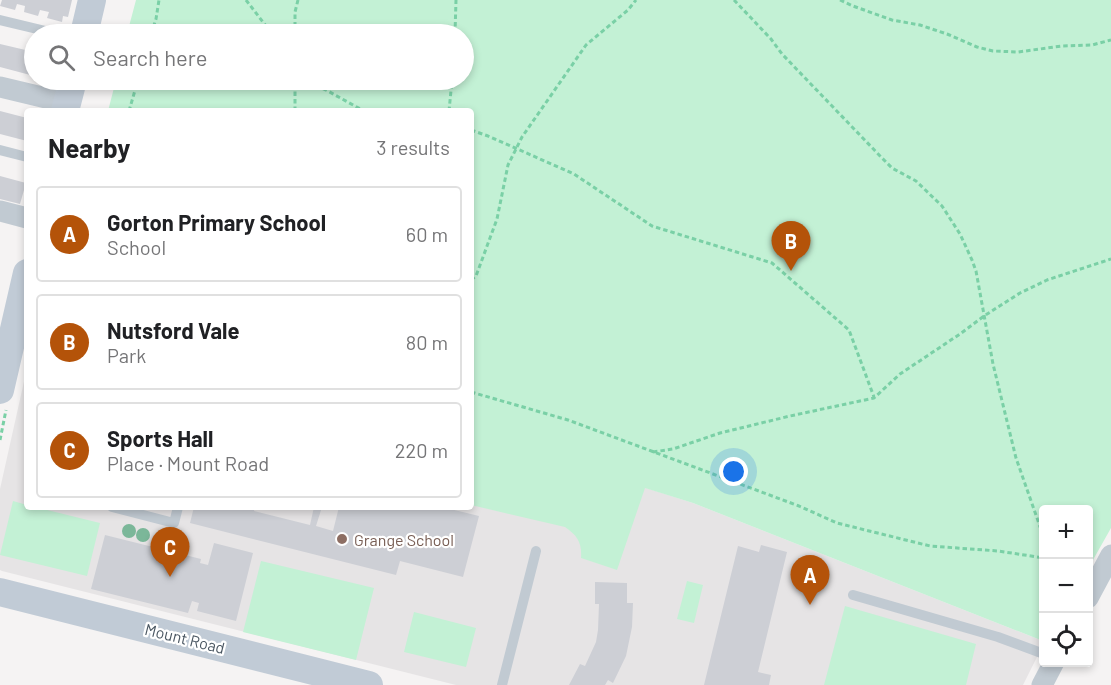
<!DOCTYPE html>
<html lang="en">
<head>
<meta charset="utf-8">
<style>
  :root { --surface:#fff; --page:#f2f2f2; --text:#202124; --muted:#757577; --line:#e0e0e0; --accent:#b45309 }
  body { margin:0; font-family:Barlow,sans-serif; background:var(--page); color:var(--text) }
  .controls { position:absolute; right:18px; bottom:18px; display:grid; overflow:hidden; border-radius:6px; box-shadow:0 3px 9px #0003 }
  .controls button { width:54px; height:54px; display:grid; place-items:center; padding:0; border:0; border-bottom:2px solid var(--line); background:var(--surface); color:var(--text); font:30px sans-serif }
  .you { position:absolute; left:734px; top:472px; width:21px; height:21px; margin:-15px; border:4px solid #fff; border-radius:50%; background:#1a73e8; box-shadow:0 0 0 9px #1a73e833 }
  .badge { display:grid; place-items:center; width:39px; height:39px; border-radius:50%; background:var(--accent); color:#fff; font-size:20px; font-weight:700 }
  .pin { position:absolute; translate:-50% -50px; filter:drop-shadow(0 2px 3px #0008) }
  .pin::after { content:''; position:absolute; top:32px; width:21px; height:18px; background:inherit; clip-path:polygon(0 0,100% 0,50% 100%) }
  .list { margin:0; padding:0; list-style:none }
  h2 { display:flex; justify-content:space-between; align-items:center; height:78px; margin:0; padding:0 24px; font-size:26px }
  h2 small { font-size:20px; font-weight:400; color:var(--muted) }
  .list li { display:grid; grid-template-columns:39px 1fr auto; gap:18px; align-items:center; box-sizing:border-box; height:96px; margin:0 12px 12px; padding:0 12px; border:2px solid var(--line); border-radius:6px }
  .list b { display:block; font-size:22px; white-space:nowrap }
  .list p { margin:0; font-size:20px; white-space:nowrap; color:var(--muted) }
  .list em { font-size:20px; font-style:normal; color:var(--muted) }
  .icon { flex:none; width:33px; height:33px; fill:none; stroke:currentColor; stroke-width:2; stroke-linecap:round; stroke-linejoin:round }
  .map { position:relative; flex:none; width:1111px; height:685px; overflow:hidden }
  .search { position:absolute; background:var(--surface); box-shadow:0 3px 9px #0003; left:24px; top:24px; width:450px; height:66px; display:flex; align-items:center; gap:15px; box-sizing:border-box; padding:0 21px; border-radius:33px; color:var(--muted); font-size:22px }
  .panel { position:absolute; background:var(--surface); box-shadow:0 3px 9px #0003; left:24px; top:108px; width:450px; height:402px; border-radius:6px }
  .map>svg:first-child { display:block }
  .education { fill:#e6e4e5 }
  .green { fill:#c3f1d5 }
  .building { fill:#cdcfd5 }
  .lines { fill:none; stroke-linecap:round; stroke-linejoin:round }
  .path { stroke:#7ad0a6; stroke-width:3; stroke-dasharray:4.5 3; stroke-linecap:butt }
  .lane { stroke:#c1cad2; stroke-width:10 }
  .street { stroke:#c1cad2; stroke-width:21 }
  .secondary { stroke:#c1cbd6; stroke-width:28 }
  .tree { fill:#7bb799 }
  .education-dot { fill:#8d6e63; stroke:#fff; stroke-width:2 }
  .labels { text-anchor:middle; dominant-baseline:central; stroke-width:4.5; stroke-linejoin:round; paint-order:stroke }
  .education-label { font-size:16px; fill:#785e54; stroke:#fff; text-anchor:start }
  .street-label { font-size:16px; fill:#4a5661; stroke:#fff }
</style>
</head>
<body>
<div class="map">
<svg width="1111" height="685" viewBox="0 0 1111 685">
  <rect width="100%" height="100%" fill="#f5f3f3"/>
  <path class="education" d="M27 368V507H471V432L693 503 1043 641V645L1023 685H456L2 571 0 570V489Z"/>
  <path class="green" d="M136 0H1111V528L1089 567 1088 510H1044L1043 641 693 503 645 488 617 570 581 558C582 543 578 536 565 527L471 505V111H108L116 80H464V34H127Z
    M13 501 27 505V507H35L100 523 87 576 0 555Z
    M261 561 374 588 356 660 243 632Z
    M687 581 703 585 694 623 677 619Z
    M845 606 976 644 966 685H824Z
    M414 612 476 628 466 667 404 652Z"/>
  <path class="building" d="M2 0H72L68 17 63 16 62 22 47 18 49 12 40 10 38 16 24 12 25 6 17 4 15 10 0 6Z
    M0 44 34 52V76L0 67Z
    M0 111 27 118V141L0 134Z
    M0 176 26 183 20 204 0 199Z
    M194 507H255L254 511 310 525 314 507H322L316 526 333 531 339 507H442L479 516 463 577 400 561 396 575 190 523Z
    M105 535 201 559 200 563 208 565 214 543 253 553 236 621 197 611 199 603 192 601 188 613 91 589Z
    M761 545 787 552 758 672 771 675 769 685H704L738 546 759 552Z
    M595 582 627 583V603H633L632 627 626 656 613 683 608 680 605 685H569L580 664 585 666 596 642 598 630 599 604H595Z"/>
  <g class="lines">
    <path class="path" d="M246 0 266 26 270 34
      M734 0 771 39 782 54 882 158 892 168 916 181 942 206 960 234 972 260 976 271 993 364 1016 458 1044 538
      M840 0 853 6 892 20 920 25 947 34 977 47 993 51 1018 52 1062 46 1092 45 1111 40
      M151 34 156 19 159 0
      M295 34V12L298 0
      M455 34 456 0
      M302 80 326 90 364 111
      M129 111 138 80
      M295 111V80
      M449 111 452 80
      M471 130 488 136 574 174 652 226 772 263 849 330 874 397
      M471 280 476 276 497 219 508 165 522 137 586 45 628 10 636 0
      M471 392 568 420 799 506 837 523 930 546 998 551 1044 558
      M0 440 6 410
      M653 452 673 449 720 433 790 416 874 398 900 374 960 334 984 316 1020 293 1047 280 1111 259"/>
    <path class="lane" d="M0 20 58 34
      M0 150 27 157
      M112 507 174 523 178 507
      M853 595 998 637 1044 654
      M502 685 536 551"/>
    <path class="street" d="M0 87 67 103
      M0 211 27 218
      M1088 598 1111 555
      M1042 685 1054 662"/>
    <path class="secondary" d="M84 34 92 0
      M65 111 73 80
      M0 390 27 273
      M0 592 369 685"/>
  </g>
  <g class="tree">
    <circle cx="129" cy="531" r="7"/>
    <circle cx="143" cy="535" r="7"/>
    <circle cx="166" cy="539" r="7"/>
    <circle cx="180" cy="544" r="7"/>
  </g>
  <circle class="education-dot" cx="342" cy="539" r="6"/>
  <g class="labels">
    <g class="education-label">
      <text x="354" y="539">Grange School</text>
    </g>
    <g class="street-label">
      <text transform="translate(185 638) rotate(14)">Mount Road</text>
    </g>
  </g>
</svg>
<div class="controls">
<button>+</button>
<button>−</button>
<button><svg class="icon" aria-label="locate" viewBox="0 0 24 24"><circle cx="12" cy="12" r="6"/><path d="M12 2v4M12 18v4M2 12h4M18 12h4"/></svg></button>
</div>
<div class="you"></div>
<div class="pin badge" style="left:810px;top:605px">A</div>
<div class="pin badge" style="left:791px;top:271px">B</div>
<div class="pin badge" style="left:170px;top:577px">C</div>
<div class="search"><svg class="icon" aria-label="search" viewBox="0 0 24 24"><circle cx="10" cy="10" r="6"/><path d="M15 15l6 6"/></svg>Search here</div>
<section class="panel">
<h2>Nearby<small>3 results</small></h2>
<ul class="list">
<li><span class="badge">A</span><div><b>Gorton Primary School</b><p>School</p></div><em>60 m</em></li>
<li><span class="badge">B</span><div><b>Nutsford Vale</b><p>Park</p></div><em>80 m</em></li>
<li><span class="badge">C</span><div><b>Sports Hall</b><p>Place · Mount Road</p></div><em>220 m</em></li>
</ul>
</section>
</div>
</body>
</html>
